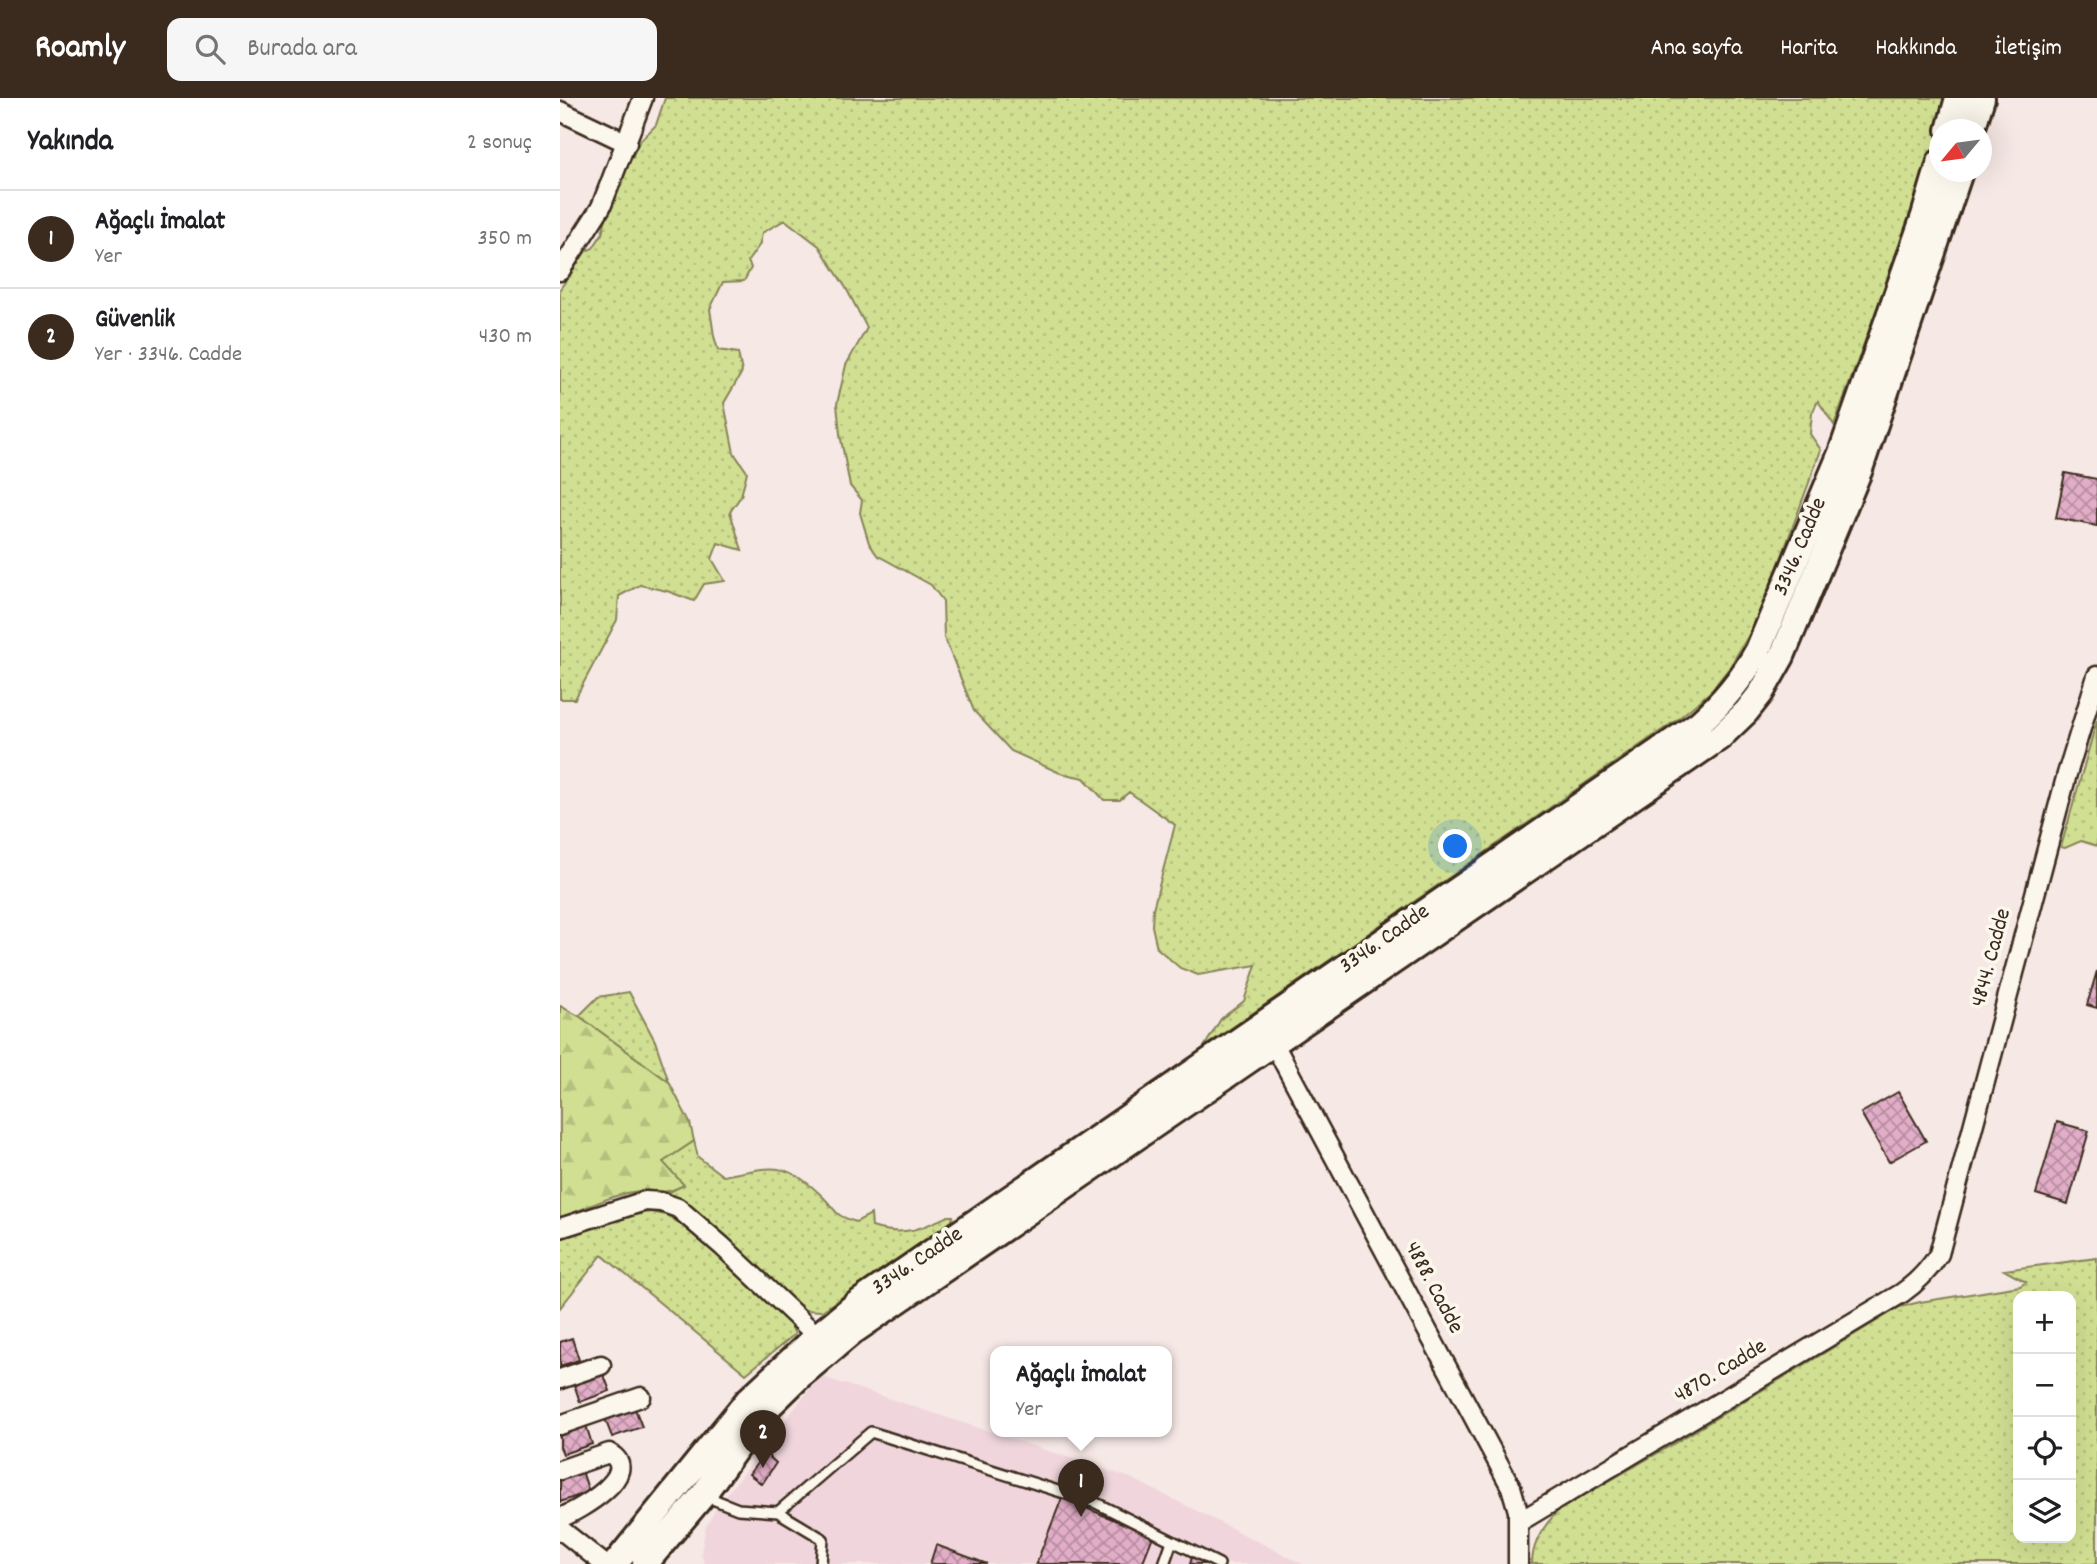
<!DOCTYPE html>
<html lang="tr">
<head>
<meta charset="utf-8">
<style>
  :root { --surface:#fff; --page:#f6f6f6; --text:#202124; --muted:#757577; --line:#e0e0e0; --accent:#3b2a1e }
  body { margin:0; font-family:Dekko,sans-serif; background:var(--page); color:var(--text) }
  .controls { position:absolute; right:21px; bottom:21px; display:grid; overflow:hidden; border-radius:14px; box-shadow:0 7px 28px #0002 }
  .controls button { width:63px; height:63px; display:grid; place-items:center; padding:0; border:0; border-bottom:2px solid var(--line); background:var(--surface); color:var(--text); font:35px sans-serif }
  .compass { position:absolute; left:1369px; top:21px; width:63px; height:63px; border-radius:50%; background:var(--surface); box-shadow:0 7px 28px #0002; rotate:241deg }
  .you { position:absolute; left:896px; top:749px; width:24px; height:24px; margin:-18px; border:5px solid #fff; border-radius:50%; background:#1a73e8; box-shadow:0 0 0 10px #1a73e833 }
  .badge { display:grid; place-items:center; width:46px; height:46px; border-radius:50%; background:var(--accent); color:#fff; font-size:23px; font-weight:700 }
  .pin { position:absolute; translate:-50% -58px; filter:drop-shadow(0 2px 4px #0008) }
  .pin::after { content:''; position:absolute; top:37px; width:24px; height:21px; background:inherit; clip-path:polygon(0 0,100% 0,50% 100%) }
  .popup { position:absolute; left:430px; top:1248px; width:182px; height:91px; box-sizing:border-box; display:grid; place-content:center; border-radius:14px; background:var(--surface); filter:drop-shadow(0 2px 5px #0005); font-size:23px; white-space:nowrap; color:var(--muted) }
  .popup b { font-size:26px; color:var(--text) }
  .popup::after { content:''; position:absolute; left:50%; top:100%; margin-left:-14px; border:14px solid transparent; border-top-color:var(--surface) }
  .list { margin:0; padding:0; list-style:none }
  h2 { display:flex; justify-content:space-between; align-items:center; height:91px; margin:0; padding:0 28px; font-size:30px }
  h2 small { font-size:23px; font-weight:400; color:var(--muted) }
  .list li { display:grid; grid-template-columns:46px 1fr auto; gap:21px; align-items:center; box-sizing:border-box; height:98px; padding:0 28px; border-top:2px solid var(--line) }
  .list b { display:block; font-size:26px; white-space:nowrap }
  .list p { margin:0; font-size:23px; white-space:nowrap; color:var(--muted) }
  .list em { font-size:23px; font-style:normal; color:var(--muted) }
  .icon { flex:none; width:38px; height:38px; fill:none; stroke:currentColor; stroke-width:2; stroke-linecap:round; stroke-linejoin:round }
  .map { position:relative; flex:none; width:1537px; height:1466px; overflow:hidden }
  header { display:flex; align-items:center; gap:42px; box-sizing:border-box; height:98px; padding:0 35px; background:var(--accent); color:#fff }
  header strong { font-size:33px }
  nav { display:flex; gap:38px; margin-inline-start:auto; font-size:24px }
  .search { width:490px; height:63px; background:var(--page); display:flex; align-items:center; gap:18px; box-sizing:border-box; padding:0 24px; border-radius:14px; color:var(--muted); font-size:26px }
  main { display:flex }
  aside { flex:1; background:var(--surface) }
  .map>svg:first-child { display:block }
  .built { fill:#f0d6dc }
  .grass { fill:url(#grass-dots); stroke:#868458; stroke-width:2; fill-rule:evenodd }
  .forest { fill:url(#forest-firs); stroke:#868458; stroke-width:2 }
  .building { fill:url(#building-cross-hatch); stroke:#3b2a1e; stroke-width:2 }
  .lines { fill:none; stroke-linecap:round; stroke-linejoin:round }
  .lane-casing { stroke:#3b2a1e; stroke-width:14 }
  .street-casing { stroke:#3b2a1e; stroke-width:23 }
  .secondary-casing { stroke:#3b2a1e; stroke-width:30 }
  .lane { stroke:#fbf7ec; stroke-width:9 }
  .street { stroke:#fbf7ec; stroke-width:18 }
  .secondary { stroke:#fbf7ec; stroke-width:24 }
  .labels { text-anchor:middle; dominant-baseline:central; stroke-width:7; stroke-linejoin:round; paint-order:stroke }
  .street-label { font-size:23px; fill:#3b2a1e; stroke:#fbf7ec }
</style>
</head>
<body>
<header>
<strong>Roamly</strong>
<div class="search"><svg class="icon" aria-label="search" viewBox="0 0 24 24"><circle cx="10" cy="10" r="6"/><path d="M15 15l6 6"/></svg>Burada ara</div>
<nav><a>Ana sayfa</a><a>Harita</a><a>Hakkında</a><a>İletişim</a></nav>
</header>
<main>
<aside>
<h2>Yakında<small>2 sonuç</small></h2>
<ul class="list">
<li><span class="badge">1</span><div><b>Ağaçlı İmalat</b><p>Yer</p></div><em>350 m</em></li>
<li><span class="badge">2</span><div><b>Güvenlik</b><p>Yer · 3346. Cadde</p></div><em>430 m</em></li>
</ul>
</aside>
<div class="map">
<svg width="1537" height="1466" viewBox="0 0 1537 1466">
  <defs>
    <pattern id="grass-dots" width="8" height="8" patternUnits="userSpaceOnUse" patternTransform="scale(1.75)"><rect width="8" height="8" fill="#d1df92"/><path d="M2 2h.1M6 6h.1" fill="none" stroke="#b4c07d" stroke-width="1.8" stroke-linecap="round"/></pattern>
    <pattern id="forest-firs" width="22" height="20" patternUnits="userSpaceOnUse" patternTransform="scale(1.75)"><rect width="22" height="20" fill="#d1df92"/><path d="M5 1l3.5 6h-7zM16 11l3.5 6h-7z" fill="#b4c07d"/></pattern>
    <pattern id="building-cross-hatch" width="8" height="8" patternUnits="userSpaceOnUse" patternTransform="scale(1.75)"><rect width="8" height="8" fill="#e1adc7"/><path d="M0 0l8 8M0 8l8-8" fill="none" stroke="#b88da1"/></pattern>
  </defs>
  <rect width="100%" height="100%" fill="#f6e8e5"/>
  <filter id="ink" filterUnits="userSpaceOnUse"><feTurbulence type="fractalNoise" baseFrequency=".0143" numOctaves="2"/><feDisplacementMap in="SourceGraphic" scale="14" xChannelSelector="R" yChannelSelector="G"/><feConvolveMatrix kernelMatrix="1 2 1 2 8 2 1 2 1" color-interpolation-filters="sRGB"/></filter>
  <g filter="url(#ink)">
    <path class="built" d="M260 1278 571 1380 743 1466H144L141 1454 146 1428 158 1407Z"/>
    <path class="grass" d="M105 0H1395L1380 32 1379 42 1274 327 1258 303 1252 315 1250 336 1261 352 1199 520 1169 570 1149 595 1118 621 644 949 661 921 684 903 696 867 638 877 620 870 597 850 592 828 593 811 615 727 569 694 560 702H544L524 680 500 675 451 653 414 613 384 539 383 503 371 487 317 457 309 445 300 415 302 402 290 388 280 336 277 306 286 267 307 230 286 190 259 148 225 122 202 135 200 146 188 163 191 170 184 183 163 184 150 211 154 238 158 252 178 255 182 274 164 305 174 355 187 374 181 398 170 414 182 452 158 445 152 461 165 483 144 486 134 503 107 493 80 487 59 498 57 522 15 601H0V191L26 153 33 150 42 136 49 109 79 44 96 27Z
      M1537 622V748L1521 743 1505 750 1501 749Z
      M69 894 95 943 109 984 19 918 38 899Z
      M134 1043 138 1059 163 1078C212 1069 225 1061 263 1099 279 1115 272 1116 296 1124L311 1116 312 1129C344 1139 360 1131 388 1118H393L392 1123 262 1213 243 1212 127 1108 106 1096 123 1087 102 1064Z
      M91 1114 106 1117 123 1126 227 1220 235 1236 186 1276 42 1157 0 1210V1141L76 1116Z
      M1537 1160V1466H972C972 1444 984 1427 999 1412L1110 1348 1340 1209 1360 1204 1460 1188 1466 1184 1444 1172ZM1458 1198H1511V1440H1458Z"/>
    <path class="forest" d="M0 908 19 918 109 984 130 1025 134 1043 103 1064 124 1087C99 1099 103 1091 80 1093 54 1095 25 1111 0 1120Z"/>
    <path class="building" d="M1505 375 1537 381V428L1496 420Z
      M1537 873V910L1527 907Z
      M1338 994 1366 1043 1329 1064 1301 1015Z
      M1497 1024 1529 1033 1508 1106 1476 1096Z
      M12 1240 19 1262 0 1268V1244Z
      M42 1272 50 1293 20 1304 13 1283Z
      M74 1308 82 1329 52 1339 44 1318Z
      M25 1324 32 1346 3 1356 0 1349V1333Z
      M205 1355 216 1365 202 1386 189 1376Z
      M22 1373 29 1394 0 1404V1380Z
      M502 1400 593 1438 582 1466H476Z
      M376 1447 427 1466H370Z
      M632 1459 650 1466H630Z"/>
    <g class="lines">
      <defs>
        <path id="lane" d="M145 1398 178 1411 218 1414 311 1334 536 1405 659 1466
          M218 1414 263 1441 261 1466
          M604 1466 612 1443"/>
        <path id="street" d="M0 13 67 45
          M0 173 41 109 83 0
          M714 946 951 1389 958 1413V1466
          M0 1130 85 1103 101 1104 118 1110 162 1148 257 1238
          M0 1281 41 1267
          M0 1327 81 1299
          M0 1372 49 1355C85 1375 18 1413 0 1420
          M959 1424 1342 1195C1358 1184 1369 1172 1379 1156L1507 676 1537 578
          M0 1431 44 1466"/>
        <path id="secondary" d="M1389 32 1398 0
          M1412 32 1422 0
          M55 1466 188 1302 257 1238 295 1207 1138 626C1163 604 1182 581 1198 552L1281 355 1364 118 1380 64
          M85 1466 143 1397 200 1317 241 1277 291 1235 1159 640 1186 614 1201 595 1222 558 1300 371 1400 74"/>
      </defs>
      <use href="#lane" class="lane-casing"/>
      <use href="#street" class="street-casing"/>
      <use href="#secondary" class="secondary-casing"/>
      <use href="#lane" class="lane"/>
      <use href="#street" class="street"/>
      <use href="#secondary" class="secondary"/>
    </g>
  </g>
  <g class="labels">
    <g class="street-label">
      <text transform="translate(1241 449) rotate(-67)">3346. Cadde</text>
      <text transform="translate(825 842) rotate(-35)">3346. Cadde</text>
      <text transform="translate(1432 860) rotate(-75)">4844. Cadde</text>
      <text transform="translate(358 1164) rotate(-34)">3346. Cadde</text>
      <text transform="translate(873 1190) rotate(62)">4888. Cadde</text>
      <text transform="translate(1161 1274) rotate(-31)">4870. Cadde</text>
    </g>
  </g>
</svg>
<div class="controls">
<button>+</button>
<button>−</button>
<button><svg class="icon" aria-label="locate" viewBox="0 0 24 24"><circle cx="12" cy="12" r="6"/><path d="M12 2v4M12 18v4M2 12h4M18 12h4"/></svg></button>
<button><svg class="icon" aria-label="layers" viewBox="0 0 24 24"><path d="M12 4l9 5-9 5-9-5zM3 14l9 5 9-5"/></svg></button>
</div>
<svg class="compass" viewBox="-18 -18 36 36"><path d="M0-13l5 13h-10z" fill="#e53935"/><path d="M0 13l5-13h-10z" fill="#757577"/></svg>
<div class="you"></div>
<div class="pin badge" style="left:521px;top:1419px">1</div>
<div class="popup"><b>Ağaçlı İmalat</b>Yer</div>
<div class="pin badge" style="left:203px;top:1370px">2</div>
</div>
</main>
</body>
</html>
